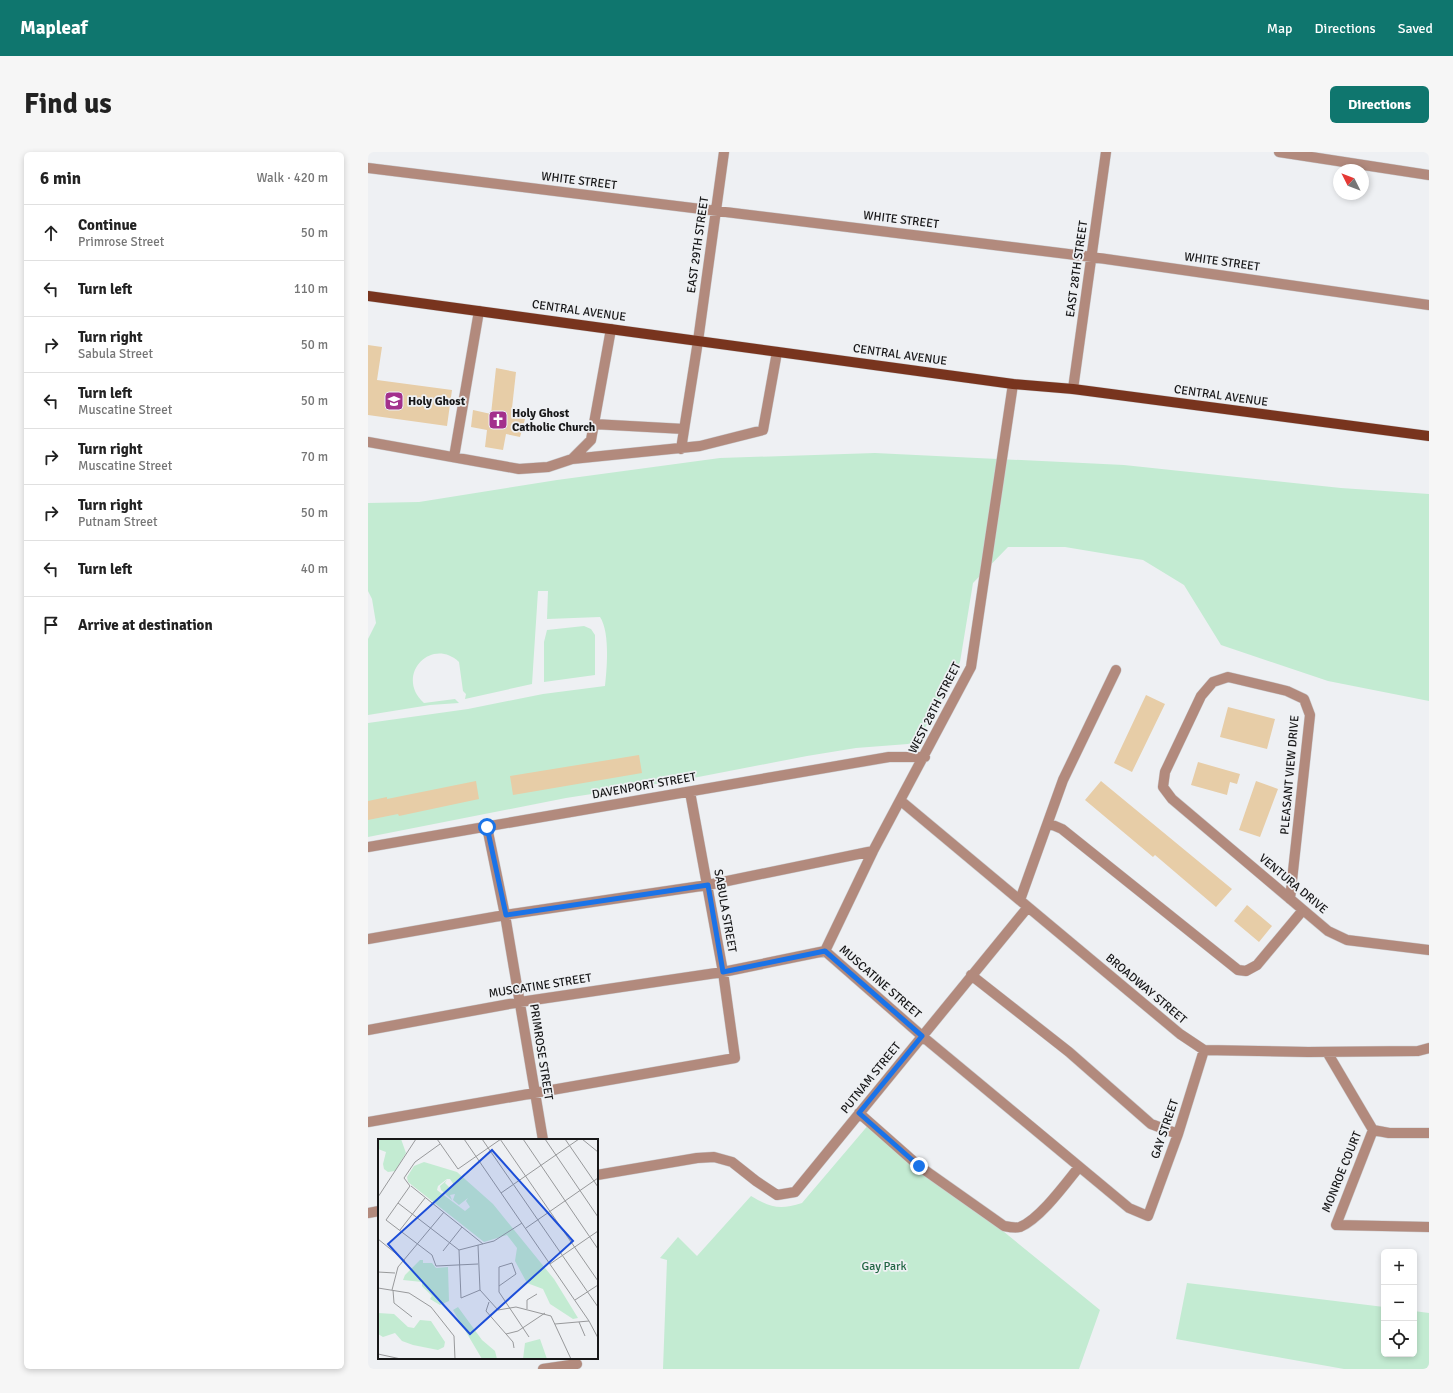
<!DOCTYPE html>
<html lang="en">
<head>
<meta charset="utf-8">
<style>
  :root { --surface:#fff; --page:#f6f6f6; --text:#222; --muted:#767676; --line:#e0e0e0; --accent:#0f766e }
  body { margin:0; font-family:Signika,sans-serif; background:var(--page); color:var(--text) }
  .controls { position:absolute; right:12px; bottom:12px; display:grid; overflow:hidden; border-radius:6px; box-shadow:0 2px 6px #0003 }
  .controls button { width:36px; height:36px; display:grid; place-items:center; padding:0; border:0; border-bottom:1px solid var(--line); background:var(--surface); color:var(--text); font:20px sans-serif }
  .compass { position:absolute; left:965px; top:12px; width:36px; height:36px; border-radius:50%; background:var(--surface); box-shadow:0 2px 6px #0003; rotate:312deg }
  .stop { position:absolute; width:12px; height:12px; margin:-9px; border:3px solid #1a73e8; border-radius:50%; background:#fff }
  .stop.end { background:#1a73e8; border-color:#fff; box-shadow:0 1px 4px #0008 }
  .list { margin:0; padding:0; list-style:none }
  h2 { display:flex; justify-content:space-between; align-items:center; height:52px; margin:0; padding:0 16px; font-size:17px }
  h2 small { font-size:13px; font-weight:400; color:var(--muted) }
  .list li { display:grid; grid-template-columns:26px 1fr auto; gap:12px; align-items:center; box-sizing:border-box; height:56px; padding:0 16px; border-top:1px solid var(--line) }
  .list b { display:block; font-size:15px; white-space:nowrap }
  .list p { margin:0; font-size:13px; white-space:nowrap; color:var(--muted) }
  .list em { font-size:13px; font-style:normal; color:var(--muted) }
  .icon { flex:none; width:22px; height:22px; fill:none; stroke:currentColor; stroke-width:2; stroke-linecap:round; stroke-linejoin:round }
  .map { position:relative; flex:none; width:1061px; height:1217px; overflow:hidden; border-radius:6px }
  header { display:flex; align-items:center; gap:24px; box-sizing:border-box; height:56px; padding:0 20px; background:var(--accent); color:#fff }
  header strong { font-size:19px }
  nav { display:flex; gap:22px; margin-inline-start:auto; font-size:14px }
  .intro { display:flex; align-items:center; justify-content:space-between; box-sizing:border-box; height:96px; padding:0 24px }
  h1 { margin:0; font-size:28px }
  .button { padding:10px 18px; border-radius:6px; background:var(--accent); color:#fff; font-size:14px; font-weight:700 }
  main { display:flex; gap:24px; padding:0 24px }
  aside { flex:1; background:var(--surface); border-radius:6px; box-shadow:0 2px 6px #0003 }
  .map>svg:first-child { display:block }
  .green { fill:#c3ebd2 }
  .building { fill:#e7cda7 }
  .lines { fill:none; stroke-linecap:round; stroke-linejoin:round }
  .minor-casing { stroke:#cccdd0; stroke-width:11 }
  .major-casing { stroke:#cccdd0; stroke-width:11 }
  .minor { stroke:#b28a7d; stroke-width:10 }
  .major { stroke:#78341e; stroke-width:10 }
  .route { stroke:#1a73e8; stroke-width:5 }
  .labels { text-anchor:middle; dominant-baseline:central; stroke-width:3.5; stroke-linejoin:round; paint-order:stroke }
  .street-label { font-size:12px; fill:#171718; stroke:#eef0f3 }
  .poi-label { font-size:12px; font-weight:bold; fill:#171718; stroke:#eef0f3; text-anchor:start }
  .park-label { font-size:12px; fill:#216543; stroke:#eef0f3 }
  .inset-road { fill:none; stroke:#98999b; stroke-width:1 }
  .view { fill:#1d4ed8; fill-opacity:0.15; stroke:#1d4ed8; stroke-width:2 }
  .inset-edge { fill:none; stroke:#171718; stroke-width:2 }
</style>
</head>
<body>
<header>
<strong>Mapleaf</strong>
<nav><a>Map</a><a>Directions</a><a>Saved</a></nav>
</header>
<div class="intro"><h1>Find us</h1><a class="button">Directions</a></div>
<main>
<aside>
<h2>6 min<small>Walk · 420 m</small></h2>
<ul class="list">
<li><svg class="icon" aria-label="ahead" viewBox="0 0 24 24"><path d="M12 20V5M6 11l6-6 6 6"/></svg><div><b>Continue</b><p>Primrose Street</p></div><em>50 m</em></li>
<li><svg class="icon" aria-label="left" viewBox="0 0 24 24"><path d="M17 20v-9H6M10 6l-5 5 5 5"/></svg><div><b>Turn left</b></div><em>110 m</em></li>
<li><svg class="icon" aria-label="right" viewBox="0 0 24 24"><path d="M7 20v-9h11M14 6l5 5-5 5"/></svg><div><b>Turn right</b><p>Sabula Street</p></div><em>50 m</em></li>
<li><svg class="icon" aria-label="left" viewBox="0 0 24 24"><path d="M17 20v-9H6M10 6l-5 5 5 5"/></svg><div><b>Turn left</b><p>Muscatine Street</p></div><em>50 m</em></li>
<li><svg class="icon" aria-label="right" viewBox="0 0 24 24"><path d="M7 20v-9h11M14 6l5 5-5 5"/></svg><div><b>Turn right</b><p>Muscatine Street</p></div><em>70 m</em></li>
<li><svg class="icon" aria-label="right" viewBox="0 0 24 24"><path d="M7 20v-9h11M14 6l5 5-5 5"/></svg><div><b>Turn right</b><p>Putnam Street</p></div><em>50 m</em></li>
<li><svg class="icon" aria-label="left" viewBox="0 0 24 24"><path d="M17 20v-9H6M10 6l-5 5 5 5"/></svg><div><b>Turn left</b></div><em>40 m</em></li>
<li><svg class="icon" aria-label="arrive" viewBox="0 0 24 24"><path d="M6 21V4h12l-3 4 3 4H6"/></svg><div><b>Arrive at destination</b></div></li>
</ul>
</aside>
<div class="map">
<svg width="1061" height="1217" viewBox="0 0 1061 1217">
  <rect width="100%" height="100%" fill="#eef0f3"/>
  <path class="green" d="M507 301 756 313 973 336 1061 342V549L960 529 853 493 816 433 775 408 697 395H640L605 431 592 510 550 589 540 592 488 596 439 604 320 627 198 646 0 685V571L100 557 175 542 237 534C239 516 242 480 232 465L179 467 180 439H170L164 532 97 547 98 542 95 539 91 510C63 484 26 524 56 551L87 547 91 551 62 553 0 563V487L8 471 4 447 0 439V351L51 350 189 328 352 306Z
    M216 474 223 477 227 483V523L176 530V490L179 478Z
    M502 971 732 1158 711 1217H295L299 1108 292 1106 310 1085 329 1104 383 1044C403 1056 412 1058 434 1051Z
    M819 1131 1016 1155V1202H1046V1159L1061 1161V1217H976L808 1187Z"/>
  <path class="building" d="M0 193 14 195 9 228 84 238 79 274 0 263Z
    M128 216 148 220 143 265 157 267 152 285 138 282 135 298 117 295 119 278 103 275 105 258 123 262Z
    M778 543 797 552 764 620 746 611Z
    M860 555 907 567 899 597 852 585Z
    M271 603 274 621 145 643 142 624Z
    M830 610 872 622 869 632 862 630 859 643 823 633Z
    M108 629 111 647 31 664 30 662 0 668V649L19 645V647Z
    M733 629 864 737 848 755 787 703 785 705 717 648Z
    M888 629 910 637 892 685 871 678Z
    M879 753 904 774 891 790 866 769Z"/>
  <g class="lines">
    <defs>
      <path id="minor" d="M911 0 1061 23
        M0 16 724 105 1061 153
        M705 237 738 0
        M225 272 316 277
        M0 290 151 317 180 315 204 307 332 294 395 278 409 200
        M313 297 330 189 356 0
        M86 305 111 159
        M204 307 223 288 243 177
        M533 649 812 882 836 898 940 900 1050 899 1061 896
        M680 671 694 677 870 818 878 819 889 813 935 758
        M119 675 137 763 175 988
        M0 695 521 605H557
        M922 747 942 563 936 547 919 539 860 525 845 530 833 544 797 620 795 635 804 647 960 779 979 788 1061 798
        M652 748 695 628 748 518
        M0 787 137 763 340 733 505 699
        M457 799 505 699 603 515 645 232
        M603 823 701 900 783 972 810 982
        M0 878 152 850 355 820 457 799 554 884 761 1056 780 1064 810 982 836 898
        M959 900 1005 978 1021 981H1061
        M491 961 551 1014 636 1074C641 1075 648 1076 652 1075 672 1067 698 1031 711 1015
        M0 970 367 906 355 820 322 640
        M1005 978 968 1073 1061 1075
        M229 1023 329 1006 346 1005 364 1010 388 1029 409 1043 427 1040 660 755
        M0 1061 11 1059
        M175 1217 209 1212"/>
      <path id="major" d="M0 144 645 232 705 237 1061 284"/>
    </defs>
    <use href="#minor" class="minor-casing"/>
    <use href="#major" class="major-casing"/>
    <use href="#minor" class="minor"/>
    <use href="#major" class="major"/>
  </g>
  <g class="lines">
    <path class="route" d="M119 675 138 763 340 733 355 820 457 799 554 884 491 961 551 1014"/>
  </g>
  <defs>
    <symbol id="school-square" viewBox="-11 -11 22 22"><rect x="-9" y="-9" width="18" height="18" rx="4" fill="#a3308c" stroke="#eef0f3"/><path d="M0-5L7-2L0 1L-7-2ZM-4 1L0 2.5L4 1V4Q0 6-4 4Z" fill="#fff"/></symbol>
    <symbol id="church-square" viewBox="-11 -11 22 22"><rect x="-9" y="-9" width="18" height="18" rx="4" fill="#a3308c" stroke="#eef0f3"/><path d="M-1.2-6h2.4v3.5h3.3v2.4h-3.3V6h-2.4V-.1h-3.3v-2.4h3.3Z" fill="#fff"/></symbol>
  </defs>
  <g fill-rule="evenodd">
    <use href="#school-square" x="15" y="238" width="22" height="22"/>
    <use href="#church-square" x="119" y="257" width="22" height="22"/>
  </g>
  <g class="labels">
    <g class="street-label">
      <text transform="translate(211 29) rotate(7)">WHITE STREET</text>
      <text transform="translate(533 68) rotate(7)">WHITE STREET</text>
      <text transform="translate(330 93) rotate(-82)">EAST 29TH STREET</text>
      <text transform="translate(854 110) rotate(8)">WHITE STREET</text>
      <text transform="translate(709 117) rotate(-82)">EAST 28TH STREET</text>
      <text transform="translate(211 159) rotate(8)">CENTRAL AVENUE</text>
      <text transform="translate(532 203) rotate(8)">CENTRAL AVENUE</text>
      <text transform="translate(853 244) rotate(8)">CENTRAL AVENUE</text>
      <text transform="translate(567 556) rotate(-63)">WEST 28TH STREET</text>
      <text transform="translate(922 623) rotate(-85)">PLEASANT VIEW DRIVE</text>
      <text transform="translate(276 634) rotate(-10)">DAVENPORT STREET</text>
      <text transform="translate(925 732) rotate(40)">VENTURA DRIVE</text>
      <text transform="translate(357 759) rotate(80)">SABULA STREET</text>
      <text transform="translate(512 830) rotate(41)">MUSCATINE STREET</text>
      <text transform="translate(172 834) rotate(-9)">MUSCATINE STREET</text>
      <text transform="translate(778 837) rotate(40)">BROADWAY STREET</text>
      <text transform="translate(173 900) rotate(81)">PRIMROSE STREET</text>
      <text transform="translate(503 926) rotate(-51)">PUTNAM STREET</text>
      <text transform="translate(797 977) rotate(-71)">GAY STREET</text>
      <text transform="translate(974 1020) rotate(-68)">MONROE COURT</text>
    </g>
    <g class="poi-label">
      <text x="40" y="249">Holy Ghost</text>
      <text x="144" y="261">Holy Ghost<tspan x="144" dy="14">Catholic Church</tspan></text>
    </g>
    <g class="park-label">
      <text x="516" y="1114">Gay Park</text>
    </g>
  </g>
  <g transform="translate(10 987)">
    <rect width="220" height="220" fill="#eef0f3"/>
    <path d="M0 0H23L28 14 17 32 10 33 6 30 5 25 8 13 0 10ZM46 23 79 33 115 65 176 140 200 179 195 180 172 165 165 150 149 144 137 122 139 109 129 96 106 103 30 43 29 38 36 27ZM69 40H72L76 46 71 48 67 44 69 41 62 47 63 51 74 61 72 56 77 55 75 61 81 66 90 59 88 62 92 68 87 72 59 51 60 47ZM42 121H45V124H54L58 129 70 128 71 162 62 166 52 160 54 157 44 147V143L25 141 27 136ZM80 168 104 201 117 212 119 220H104L75 171ZM0 174 16 175 30 188 36 189 42 181 53 182 67 203 66 208 60 211 35 206 24 202 17 194 5 198 0 195ZM162 200 169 220H145L147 204Z" fill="#c3ebd2" fill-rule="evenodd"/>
    <path class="inset-road" d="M59 0 80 30 123 0M86 0 211 182 220 199M104 0 220 168M122 0 220 142M145 0 220 110M167 0 220 78M187 0 220 48M204 0 220 13M62 5 37 23 26 39 32 47 8 81 54 116 58 127 100 125M33 47 105 105M123 54 201 0M0 58 38 0M20 64 81 111 83 159 102 151M148 89 220 39M22 91 47 59M0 100 27 122M100 106 102 151 120 171 138 168 173 177 193 220M81 111 116 102 144 84M65 112 84 88M172 125 220 92M0 133 17 134M121 147 138 135 134 124 121 128V153L151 198M0 149 31 154 53 168 76 197 77 220M14 151 20 128 66 73M15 151 16 164 34 178M197 161 220 146M111 163 108 172 135 203 136 209M149 170V161L159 155M201 183 207 197M177 185 211 182M128 195 140 192 167 174M0 215 23 220"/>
    <path class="view" d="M114 11 195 102 92 195 10 105Z"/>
    <rect width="220" height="220" class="inset-edge"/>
  </g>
</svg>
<div class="controls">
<button>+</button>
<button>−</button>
<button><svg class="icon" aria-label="locate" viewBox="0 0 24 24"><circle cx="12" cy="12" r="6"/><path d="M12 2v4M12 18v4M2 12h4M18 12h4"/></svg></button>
</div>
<svg class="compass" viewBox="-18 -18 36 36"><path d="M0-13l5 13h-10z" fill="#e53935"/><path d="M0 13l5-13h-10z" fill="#767676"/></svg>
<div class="stop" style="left:119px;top:675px"></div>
<div class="stop end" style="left:551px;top:1014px"></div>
</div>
</main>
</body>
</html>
